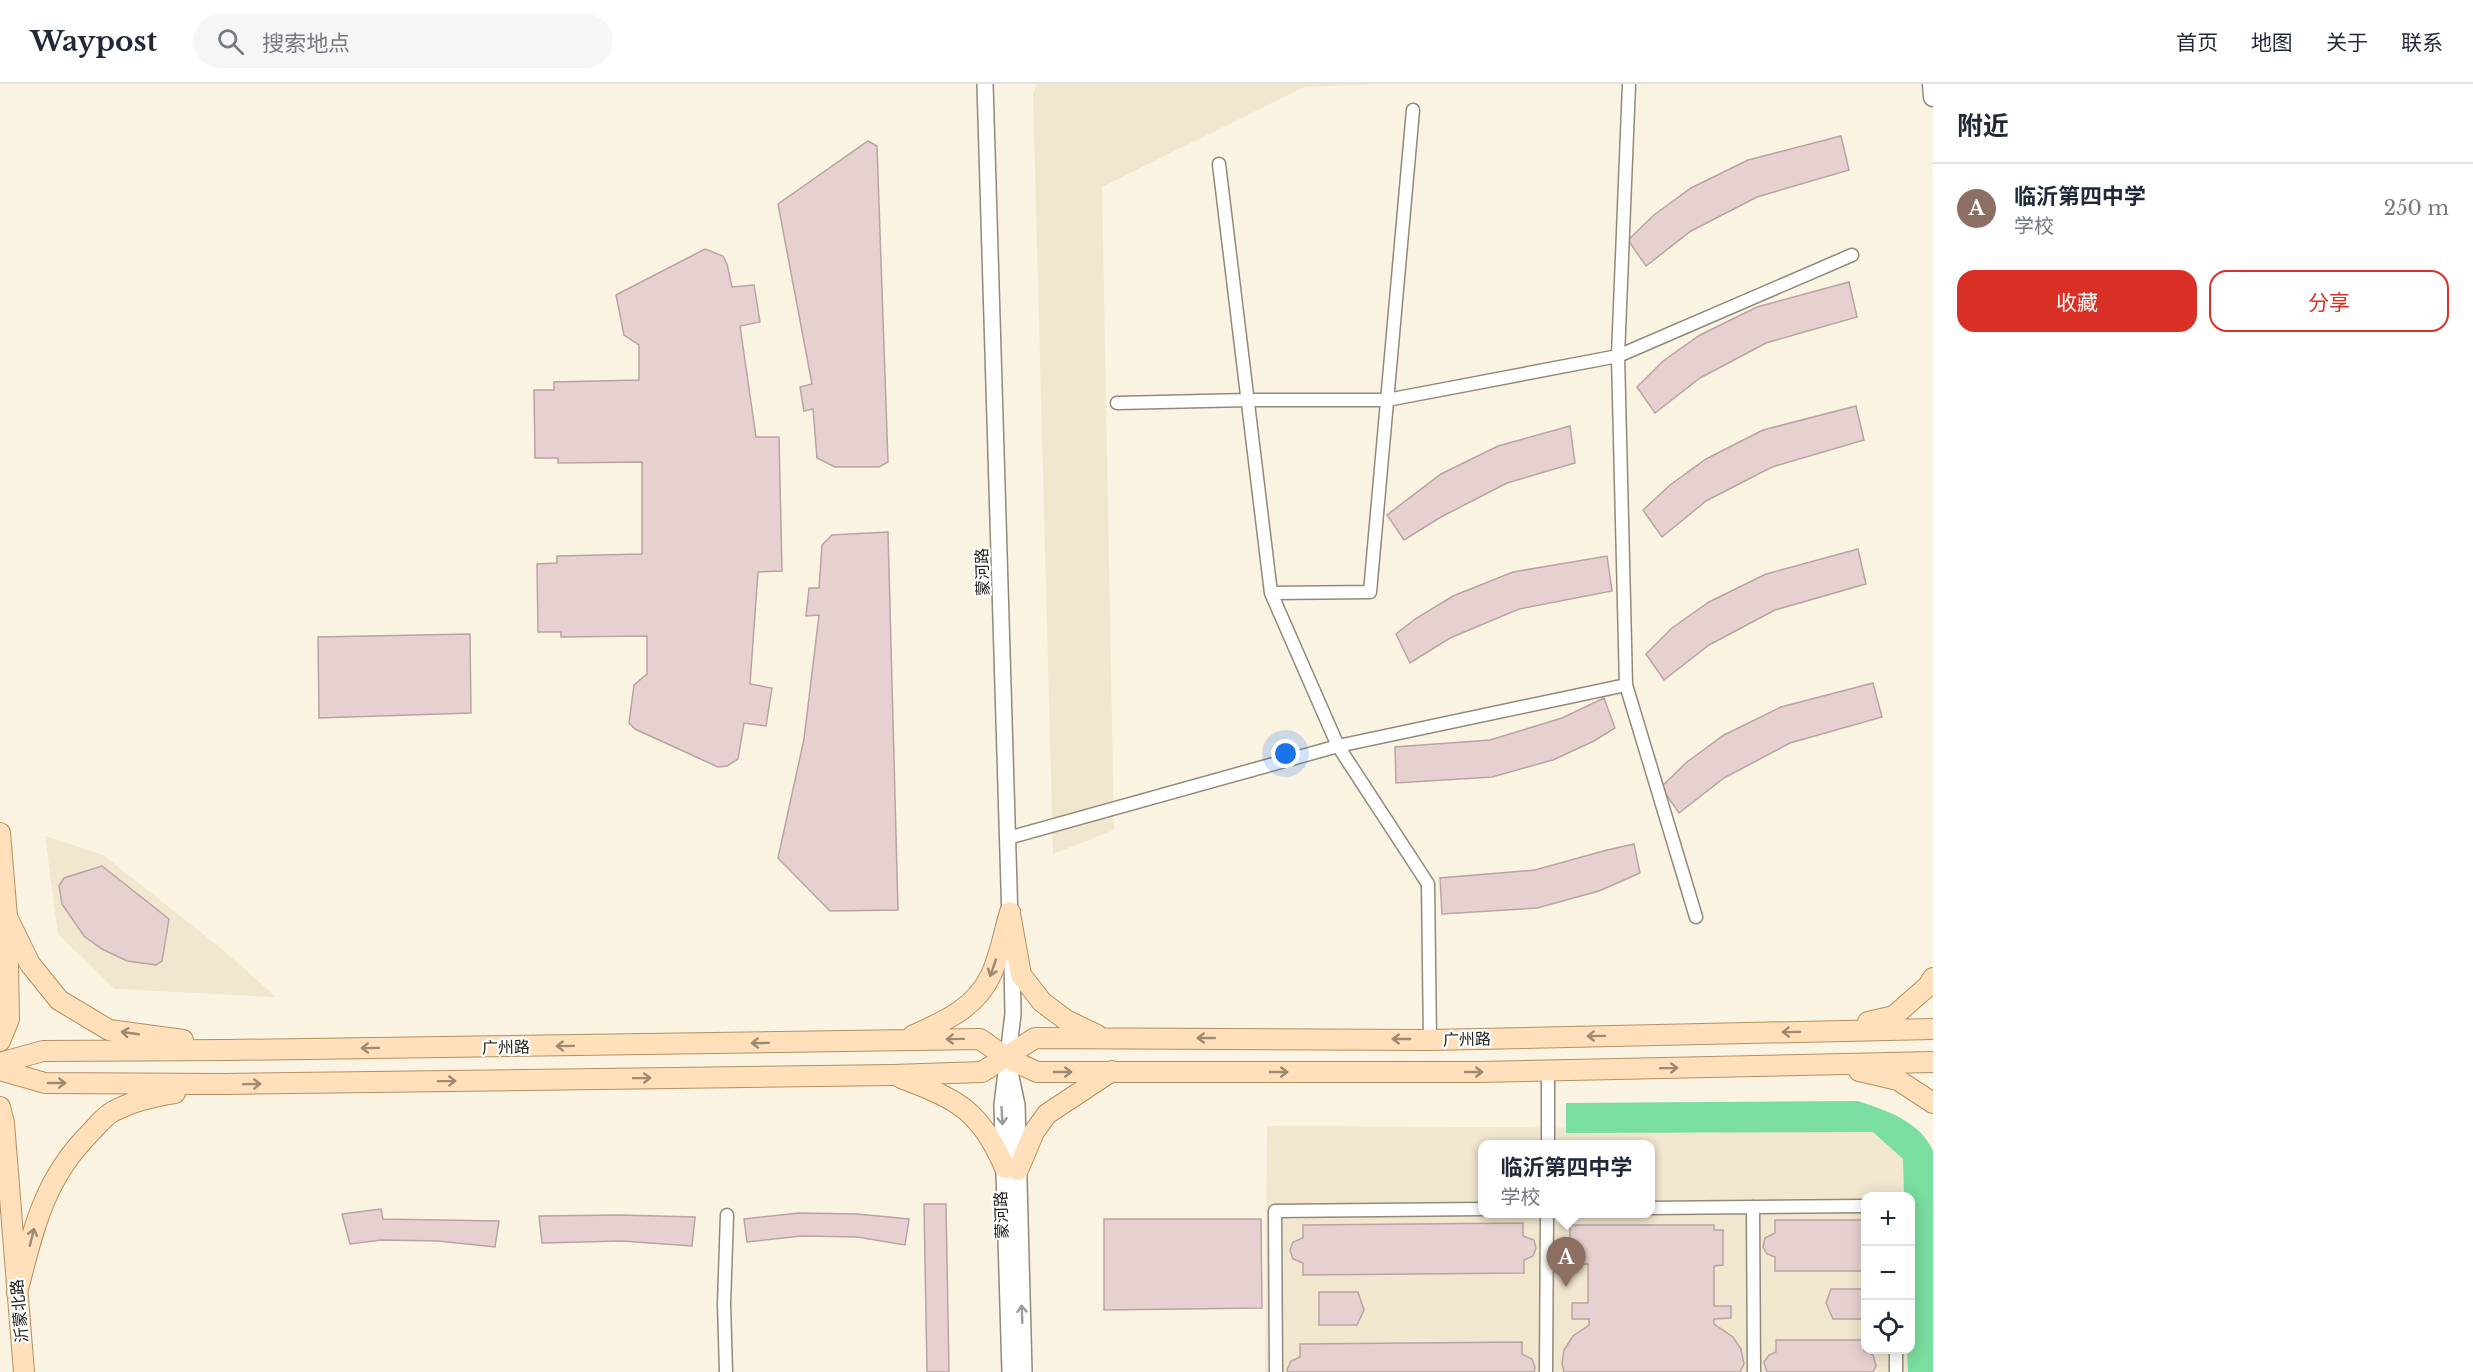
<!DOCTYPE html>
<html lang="zh">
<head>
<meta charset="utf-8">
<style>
  :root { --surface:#fff; --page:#f6f6f7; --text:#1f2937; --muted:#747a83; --line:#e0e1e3; --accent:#d93025 }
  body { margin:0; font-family:"Libre Baskerville","Noto Sans SC",serif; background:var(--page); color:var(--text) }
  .controls { position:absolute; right:18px; bottom:18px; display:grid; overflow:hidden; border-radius:12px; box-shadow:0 3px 15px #0003 }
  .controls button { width:54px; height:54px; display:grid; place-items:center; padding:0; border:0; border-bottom:2px solid var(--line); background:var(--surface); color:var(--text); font:30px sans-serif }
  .you { position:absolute; left:1286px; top:670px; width:21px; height:21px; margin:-15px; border:4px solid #fff; border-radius:50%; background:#1a73e8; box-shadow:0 0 0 9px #1a73e833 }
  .badge { display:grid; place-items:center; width:39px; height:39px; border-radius:50%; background:var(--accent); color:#fff; font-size:20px; font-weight:700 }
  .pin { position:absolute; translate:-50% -50px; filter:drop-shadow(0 2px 3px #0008) }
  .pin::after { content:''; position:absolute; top:32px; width:21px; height:18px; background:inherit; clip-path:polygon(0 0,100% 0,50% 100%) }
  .popup { position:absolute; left:1478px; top:1056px; width:177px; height:78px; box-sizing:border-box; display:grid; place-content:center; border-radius:12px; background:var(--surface); filter:drop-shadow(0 2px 4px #0005); font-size:20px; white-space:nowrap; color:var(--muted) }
  .popup b { font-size:22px; color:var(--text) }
  .popup::after { content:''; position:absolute; left:50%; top:100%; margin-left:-12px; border:12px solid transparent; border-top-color:var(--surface) }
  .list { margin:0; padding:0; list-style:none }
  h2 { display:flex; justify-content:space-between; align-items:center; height:78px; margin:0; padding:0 24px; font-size:26px }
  h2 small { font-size:20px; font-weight:400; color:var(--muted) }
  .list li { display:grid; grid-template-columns:39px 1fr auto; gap:18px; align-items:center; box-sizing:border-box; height:90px; padding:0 24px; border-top:2px solid var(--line) }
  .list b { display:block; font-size:22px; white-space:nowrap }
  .list p { margin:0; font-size:20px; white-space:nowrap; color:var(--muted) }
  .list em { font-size:20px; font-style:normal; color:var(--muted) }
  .actions { display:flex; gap:12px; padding:18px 24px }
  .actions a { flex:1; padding:14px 0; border:2px solid var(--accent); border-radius:18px; text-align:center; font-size:21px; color:var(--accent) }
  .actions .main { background:var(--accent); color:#fff }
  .icon { flex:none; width:33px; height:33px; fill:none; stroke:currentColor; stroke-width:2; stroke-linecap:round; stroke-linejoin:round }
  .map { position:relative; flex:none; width:1933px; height:1288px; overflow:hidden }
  header { display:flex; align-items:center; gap:36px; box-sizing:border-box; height:84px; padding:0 30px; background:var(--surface); border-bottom:2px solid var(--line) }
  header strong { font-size:28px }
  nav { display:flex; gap:33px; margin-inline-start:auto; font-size:21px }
  .search { width:420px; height:54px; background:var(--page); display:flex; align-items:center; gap:15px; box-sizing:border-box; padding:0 21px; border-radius:33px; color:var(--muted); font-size:22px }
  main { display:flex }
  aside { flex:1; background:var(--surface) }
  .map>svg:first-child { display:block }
  .built { fill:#f1e7cf; fill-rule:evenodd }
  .forest { fill:#7adea1 }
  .building { fill:#e6d1d0; stroke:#b8a4a3; stroke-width:1.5 }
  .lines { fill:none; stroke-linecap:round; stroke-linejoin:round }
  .minor-casing { stroke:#908a7b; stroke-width:15 }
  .tertiary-casing { stroke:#908a7b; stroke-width:18 }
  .secondary-casing { stroke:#908a7b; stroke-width:21 }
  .primary-casing { stroke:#b29064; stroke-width:22 }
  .minor { stroke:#fff; stroke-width:12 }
  .tertiary { stroke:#fff; stroke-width:15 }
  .secondary { stroke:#fff; stroke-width:18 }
  .primary { stroke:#ffe0ba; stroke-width:20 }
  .oneway { stroke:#9c8a72 }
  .oneway2 { stroke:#9c9b98 }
  .labels { text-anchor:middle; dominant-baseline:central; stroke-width:4.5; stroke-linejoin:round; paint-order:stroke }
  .street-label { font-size:16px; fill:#22201a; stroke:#fff }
</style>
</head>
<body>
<header>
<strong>Waypost</strong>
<div class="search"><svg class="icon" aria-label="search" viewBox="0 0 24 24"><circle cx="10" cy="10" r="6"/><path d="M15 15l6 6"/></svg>搜索地点</div>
<nav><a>首页</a><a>地图</a><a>关于</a><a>联系</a></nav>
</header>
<main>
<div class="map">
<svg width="1933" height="1288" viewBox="0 0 1933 1288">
  <rect width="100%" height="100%" fill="#faf3e2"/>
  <path class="built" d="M1038 0H1379L1304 3 1102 103 1114 746 1053 770 1033 9Z
    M45 752 103 771 217 861 276 913 115 905 58 850Z
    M1267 1042 1873 1045 1908 1075 1909 1112H1866V1266H1910L1916 1288H1265ZM1482 1060H1650V1130H1482Z"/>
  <path class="forest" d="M1858 1017C1887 1027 1920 1037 1933 1067V1288H1908L1907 1266H1910V1112H1904L1903 1075 1873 1048 1566 1049V1019Z"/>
  <path class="building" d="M1841 52 1849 86 1757 113 1691 147 1646 182 1628 156 1654 131 1691 104 1748 76Z
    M868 57 877 62 888 378 879 383H835L817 374 813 325 804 327 800 303 812 300 778 120Z
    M705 165 723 172 727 180 732 203 754 201 760 238 740 242 756 353H779L782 487 758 488 750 600 772 604 766 642 744 639 738 675 727 682 718 683 635 645 629 639 634 601 647 590V552L561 553V548H538L537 480 557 479V472L642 470V378L558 379V374H535L534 306H554V298L639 296V261L624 251 616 211Z
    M1849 198 1857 233 1766 259 1700 294 1655 329 1637 303 1663 277 1700 251 1757 223Z
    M1856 322 1864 356 1772 383 1706 417 1662 453 1643 426 1670 401 1706 375 1763 346Z
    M1570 342 1575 379 1507 399 1441 433 1404 456 1387 431 1441 390 1498 362Z
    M888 448 898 826 830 827 778 774 804 655 819 531 806 532 809 504H819L822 461 832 451Z
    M1858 465 1866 500 1775 526 1709 561 1664 596 1646 570 1672 544 1709 518 1766 490Z
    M1607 472 1612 507 1519 525 1450 554 1410 579 1396 550 1415 535 1453 512 1513 488Z
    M470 550 471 629 319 634 318 553Z
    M1873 599 1882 633 1790 659 1724 694 1679 729 1661 703 1687 678 1724 651 1781 623Z
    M1604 614 1615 644 1594 657 1553 676 1492 693 1396 699 1395 663 1490 656 1562 634Z
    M1634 760 1640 789 1599 807 1537 824 1442 830 1440 794 1535 786 1607 766Z
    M102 782 169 835 162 877 156 881 127 877 102 865 84 852 62 820 59 802 64 794Z
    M924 1120H946L949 1288H927Z
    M381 1125 383 1135 499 1137 495 1163 438 1157 381 1156 350 1160 342 1130Z
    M799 1129 857 1130 909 1135 905 1161 857 1153 802 1152 747 1158 744 1135Z
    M619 1131 695 1133 692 1162 622 1157 542 1159 539 1132Z
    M1104 1135H1261L1262 1224 1104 1226Z
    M1775 1136H1863V1148H1866L1863 1187H1775V1173L1767 1170 1763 1163 1765 1154 1775 1149Z
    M1523 1139V1152L1534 1156 1536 1164 1533 1172 1524 1176V1189L1303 1191V1179L1293 1175 1290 1166 1293 1158 1303 1154V1141Z
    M1570 1141H1714V1146H1723V1181L1714 1182V1222H1731V1234L1714 1235V1240L1733 1253 1741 1265 1744 1280 1740 1288H1564L1562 1280 1564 1266 1573 1252 1589 1241V1235H1572V1219H1588V1180H1570Z
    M1831 1205H1866V1235H1833L1826 1219Z
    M1319 1208H1358L1364 1226 1357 1241H1319Z
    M1776 1256H1864V1267L1873 1271 1876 1282 1873 1288H1767L1764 1278 1769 1271 1776 1268Z
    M1522 1258V1270L1532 1275 1535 1283 1534 1288H1288L1287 1286 1291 1277 1300 1273V1260Z"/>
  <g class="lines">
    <defs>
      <path id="minor" d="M1629 0 1618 272 1626 601 1696 833
        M1219 80 1271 509 1338 662 1428 800 1430 956
        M1117 319 1248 316H1387L1618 272 1852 171
        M1271 509 1370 508 1413 26
        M1008 754 1338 662 1626 601
        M1548 1060V986
        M1753 1123 1754 1288
        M1650 1124 1866 1122
        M1896 1266V1288
        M726 1288 724 1220 727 1131
        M1276 1288 1275 1127 1482 1125
        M1546 1288 1547 1130"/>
      <path id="tertiary" d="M985 0 1010 837
        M1010 988 1017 1021 1024 1288
        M1010 1288 1002 1021 1013 930 1012 876"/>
      <path id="secondary" d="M1932 0 1933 13"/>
      <path id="primary" d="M0 749 7 833 9 935 0 957
        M7 833 30 880 59 916 109 946 183 956
        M1011 835 1021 891 1042 918 1066 936 1097 951
        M1868 938 1894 932 1928 902 1933 894
        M912 952C943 938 976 924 991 891 1000 872 1004 848 1010 828
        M0 979 43 967 229 966 980 955 1007 974 1037 988H1480L1933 978
        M0 986 45 999 225 1000 893 991 982 988 1035 954 1430 956 1933 945
        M1859 987 1898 996 1933 1019
        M901 994C958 1016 979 1025 1005 1084
        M0 1023 4 1039 24 1288
        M1018 1086 1034 1048 1047 1030 1112 987
        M17 1209C33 1147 43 1096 90 1049 97 1042 105 1031 114 1027 133 1017 154 1012 175 1009"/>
    </defs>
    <use href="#minor" class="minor-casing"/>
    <use href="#tertiary" class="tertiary-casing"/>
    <use href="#secondary" class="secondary-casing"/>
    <use href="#primary" class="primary-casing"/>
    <use href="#minor" class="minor"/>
    <use href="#tertiary" class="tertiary"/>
    <use href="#secondary" class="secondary"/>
    <use href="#primary" class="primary"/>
  </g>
  <defs><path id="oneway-shaft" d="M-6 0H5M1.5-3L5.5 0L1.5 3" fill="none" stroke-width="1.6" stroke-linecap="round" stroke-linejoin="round" transform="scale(1.5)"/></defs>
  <g class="oneway">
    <use href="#oneway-shaft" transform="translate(993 884) rotate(109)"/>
    <use href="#oneway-shaft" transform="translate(1791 948) rotate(179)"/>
    <use href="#oneway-shaft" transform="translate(130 949) rotate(-172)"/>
    <use href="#oneway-shaft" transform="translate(1596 952) rotate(179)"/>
    <use href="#oneway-shaft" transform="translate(1206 954) rotate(-180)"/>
    <use href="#oneway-shaft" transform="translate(955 955) rotate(179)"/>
    <use href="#oneway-shaft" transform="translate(1401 955) rotate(-180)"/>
    <use href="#oneway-shaft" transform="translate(760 959) rotate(179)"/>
    <use href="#oneway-shaft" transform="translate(565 962) rotate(179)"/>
    <use href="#oneway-shaft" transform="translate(370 964) rotate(179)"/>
    <use href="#oneway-shaft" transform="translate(1669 984) rotate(-1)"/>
    <use href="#oneway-shaft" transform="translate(1063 988)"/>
    <use href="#oneway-shaft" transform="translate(1279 988)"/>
    <use href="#oneway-shaft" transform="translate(1474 988)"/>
    <use href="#oneway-shaft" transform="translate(642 994) rotate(-1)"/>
    <use href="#oneway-shaft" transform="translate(447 997) rotate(-1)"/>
    <use href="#oneway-shaft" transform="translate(57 999)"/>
    <use href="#oneway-shaft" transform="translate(252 1000) rotate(-1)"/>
    <use href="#oneway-shaft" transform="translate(32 1153) rotate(-76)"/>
  </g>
  <g class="oneway2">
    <use href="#oneway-shaft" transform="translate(1002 1032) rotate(87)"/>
    <use href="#oneway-shaft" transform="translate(1022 1230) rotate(-92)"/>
  </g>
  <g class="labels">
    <g class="street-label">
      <text transform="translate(982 488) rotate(-92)">蒙河路</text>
      <text transform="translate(1467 955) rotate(-1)">广州路</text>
      <text transform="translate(506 963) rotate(-1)">广州路</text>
      <text transform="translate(1001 1131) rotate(-92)">蒙河路</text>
      <text transform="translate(19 1227) rotate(-95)">沂蒙北路</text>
    </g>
  </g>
</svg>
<div class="controls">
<button>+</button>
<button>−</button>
<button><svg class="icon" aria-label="locate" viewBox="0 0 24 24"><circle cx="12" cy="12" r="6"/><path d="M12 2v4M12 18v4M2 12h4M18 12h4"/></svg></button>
</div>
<div class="you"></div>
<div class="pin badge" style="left:1566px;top:1203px;background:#8d6e63">A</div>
<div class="popup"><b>临沂第四中学</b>学校</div>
</div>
<aside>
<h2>附近<small></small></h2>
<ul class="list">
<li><span class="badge" style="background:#8d6e63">A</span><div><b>临沂第四中学</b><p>学校</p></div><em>250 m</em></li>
</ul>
<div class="actions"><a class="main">收藏</a><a>分享</a></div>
</aside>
</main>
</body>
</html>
